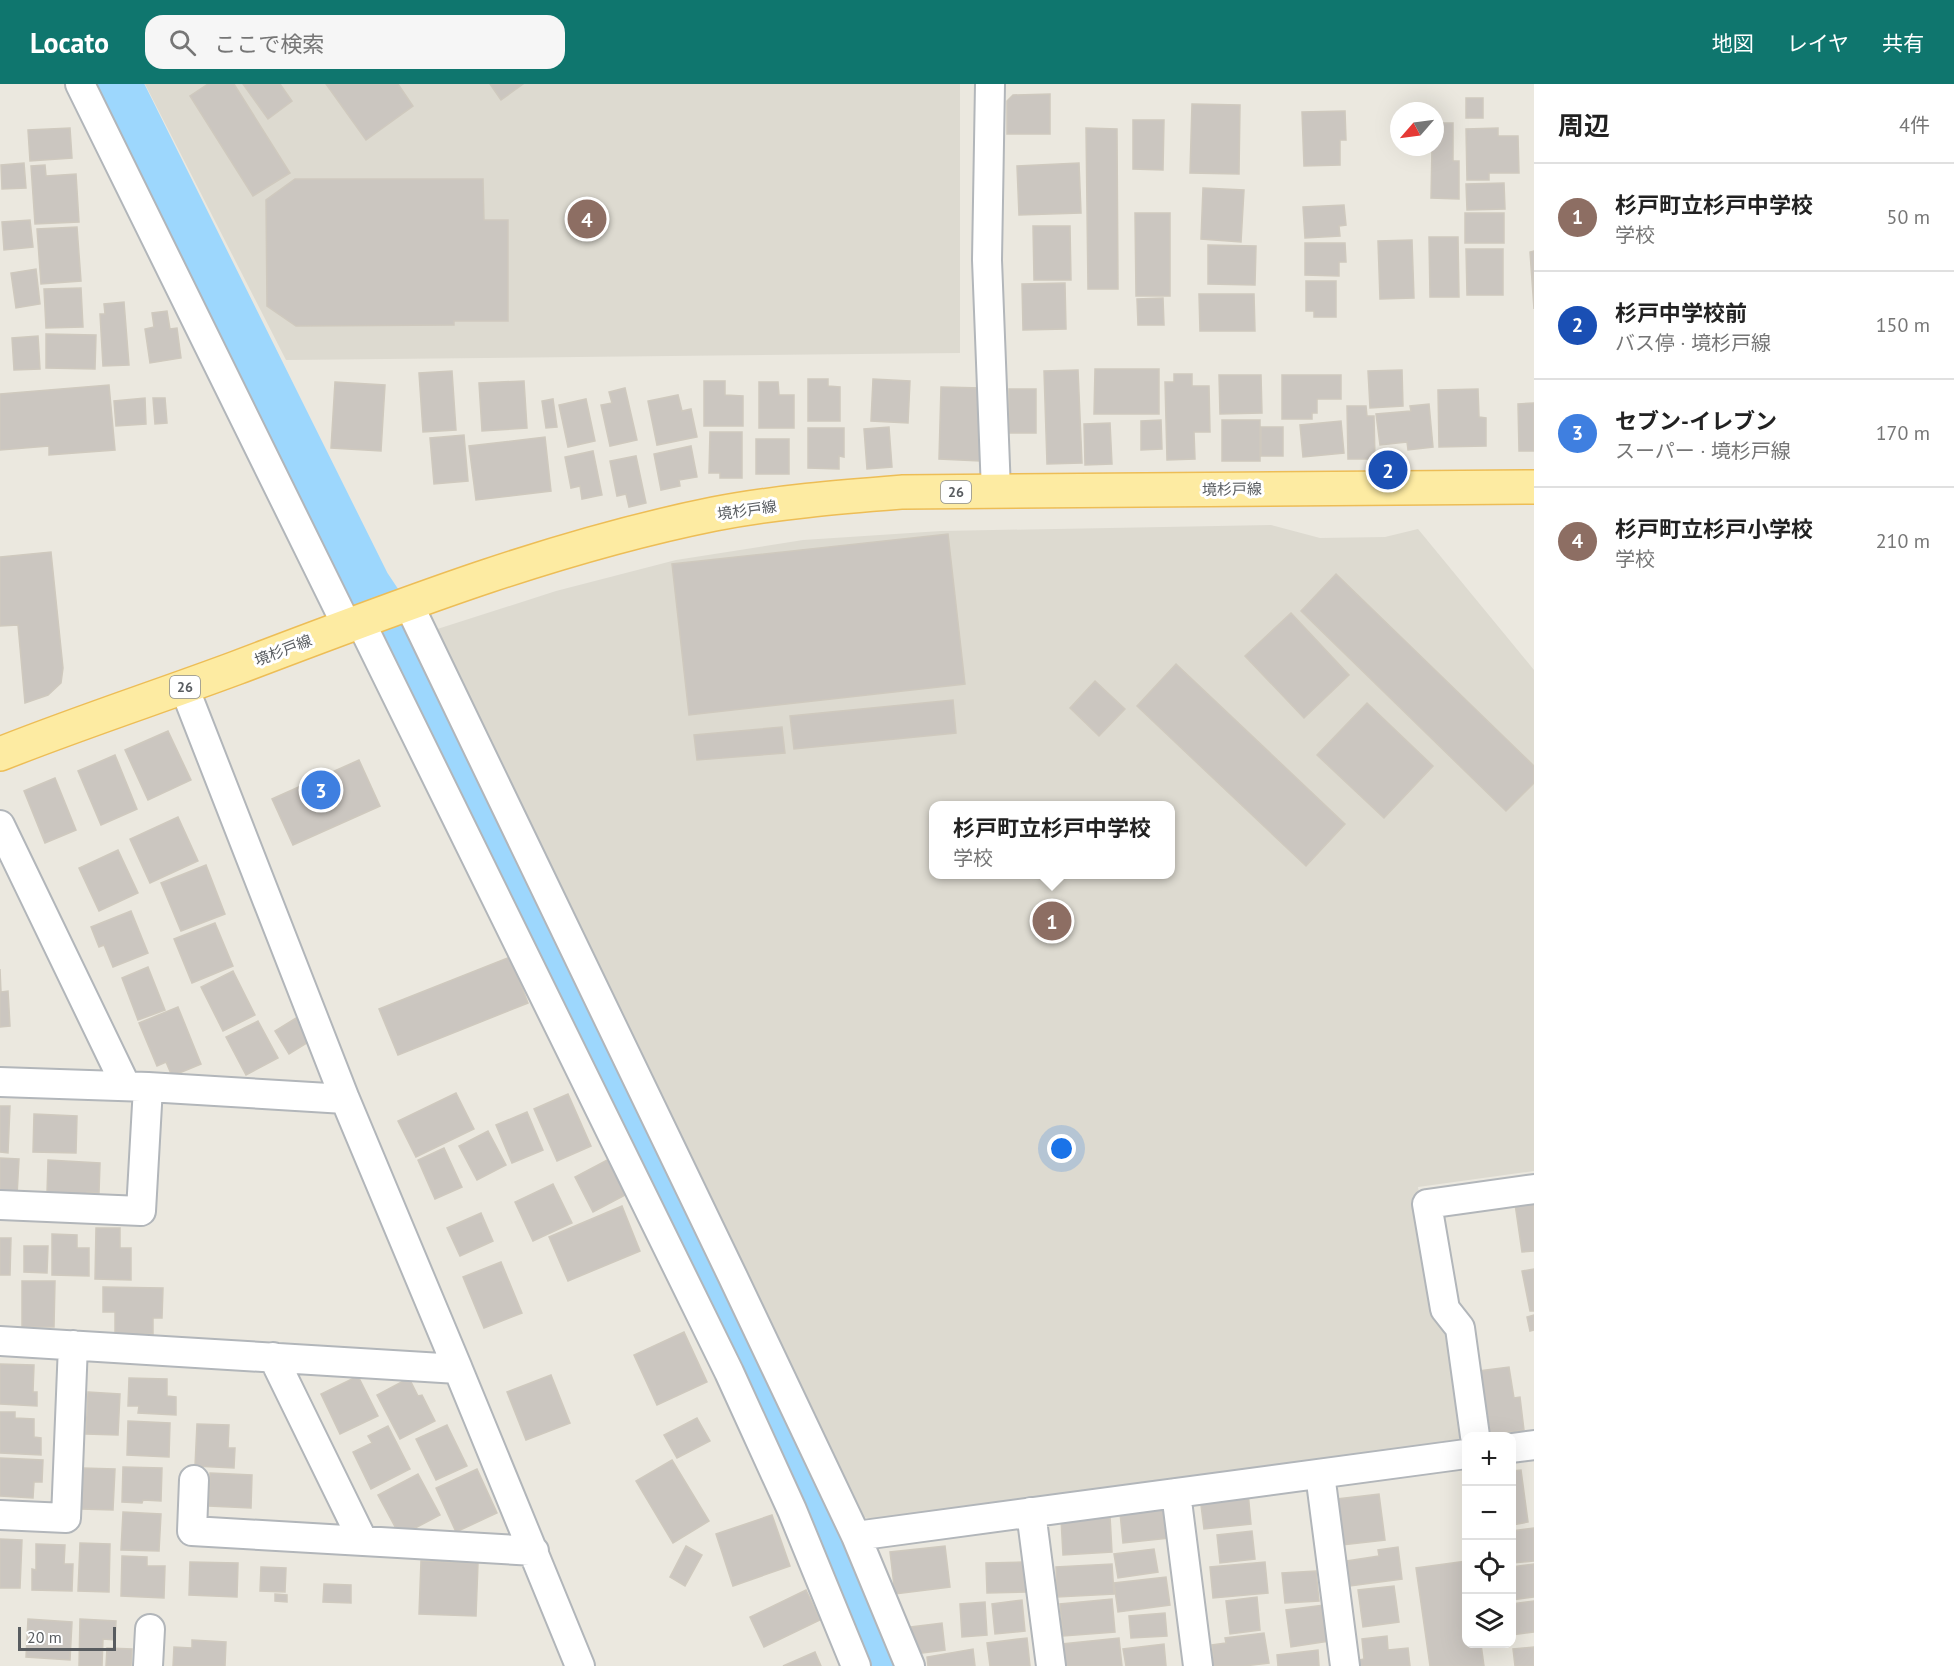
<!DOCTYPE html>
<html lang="ja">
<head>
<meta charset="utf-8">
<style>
  :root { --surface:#fff; --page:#f6f6f6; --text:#222; --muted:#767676; --line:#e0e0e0; --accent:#0f766e }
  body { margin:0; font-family:"PT Sans","Noto Sans JP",sans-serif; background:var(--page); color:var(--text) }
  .controls { position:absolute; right:18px; bottom:18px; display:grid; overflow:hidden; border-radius:12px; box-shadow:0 6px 24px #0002 }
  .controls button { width:54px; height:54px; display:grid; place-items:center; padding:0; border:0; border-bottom:2px solid var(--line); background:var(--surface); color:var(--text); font:30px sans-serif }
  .compass { position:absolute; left:1390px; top:18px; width:54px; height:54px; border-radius:50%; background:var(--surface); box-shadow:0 6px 24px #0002; rotate:242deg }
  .scale { position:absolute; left:18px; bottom:15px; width:98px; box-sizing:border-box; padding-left:6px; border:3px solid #585c60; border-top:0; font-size:16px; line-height:21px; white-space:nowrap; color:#585c60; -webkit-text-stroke:4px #fff; paint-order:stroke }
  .you { position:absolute; left:1062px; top:1065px; width:21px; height:21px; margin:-15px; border:4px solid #fff; border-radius:50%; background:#1a73e8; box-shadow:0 0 0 9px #1a73e833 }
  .badge { display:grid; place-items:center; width:39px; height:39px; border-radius:50%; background:var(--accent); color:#fff; font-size:20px; font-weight:700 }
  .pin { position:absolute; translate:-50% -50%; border:3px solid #fff; box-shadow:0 2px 6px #0006 }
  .popup { position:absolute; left:929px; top:717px; width:246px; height:78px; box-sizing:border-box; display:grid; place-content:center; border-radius:12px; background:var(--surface); filter:drop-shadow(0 2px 4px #0005); font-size:20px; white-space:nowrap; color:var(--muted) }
  .popup b { font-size:22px; color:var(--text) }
  .popup::after { content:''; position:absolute; left:50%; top:100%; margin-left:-12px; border:12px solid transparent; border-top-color:var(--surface) }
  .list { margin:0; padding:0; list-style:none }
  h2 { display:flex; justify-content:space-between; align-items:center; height:78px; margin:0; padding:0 24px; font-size:26px }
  h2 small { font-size:20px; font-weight:400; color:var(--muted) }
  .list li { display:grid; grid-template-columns:39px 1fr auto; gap:18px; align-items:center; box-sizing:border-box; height:108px; padding:0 24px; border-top:2px solid var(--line) }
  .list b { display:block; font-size:22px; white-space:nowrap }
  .list p { margin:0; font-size:20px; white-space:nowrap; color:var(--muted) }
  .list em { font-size:20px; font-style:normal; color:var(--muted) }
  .icon { flex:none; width:33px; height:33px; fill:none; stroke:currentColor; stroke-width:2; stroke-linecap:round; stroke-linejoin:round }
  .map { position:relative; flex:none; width:1534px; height:1582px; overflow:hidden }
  header { display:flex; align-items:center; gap:36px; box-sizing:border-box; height:84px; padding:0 30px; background:var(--accent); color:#fff }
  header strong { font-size:28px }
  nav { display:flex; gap:33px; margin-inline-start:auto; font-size:21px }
  .search { width:420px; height:54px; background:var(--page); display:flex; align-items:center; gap:15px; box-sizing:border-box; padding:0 21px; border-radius:18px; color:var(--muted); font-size:22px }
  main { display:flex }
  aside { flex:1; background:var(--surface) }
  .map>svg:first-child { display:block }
  .education { fill:#dddad0; fill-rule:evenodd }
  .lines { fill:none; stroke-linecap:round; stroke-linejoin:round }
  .river { stroke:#9dd7fd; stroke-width:58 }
  .building { fill:#cbc6c0; stroke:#cfc9be; stroke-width:1.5 }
  .minor-casing { stroke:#b2b6ba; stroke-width:32 }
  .primary-casing { stroke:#edbd56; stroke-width:36 }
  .minor { stroke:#fff; stroke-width:28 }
  .primary { stroke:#fdeba2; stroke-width:33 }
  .labels { text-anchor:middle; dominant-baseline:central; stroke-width:6; stroke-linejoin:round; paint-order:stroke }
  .shield { fill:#fff; stroke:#8a8d90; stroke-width:1.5 }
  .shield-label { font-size:14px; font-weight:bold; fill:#585c60 }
  .street-label { font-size:15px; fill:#585c60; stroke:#fff }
</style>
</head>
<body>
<header>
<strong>Locato</strong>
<div class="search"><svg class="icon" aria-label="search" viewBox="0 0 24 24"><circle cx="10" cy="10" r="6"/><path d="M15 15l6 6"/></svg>ここで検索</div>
<nav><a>地図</a><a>レイヤ</a><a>共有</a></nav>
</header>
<main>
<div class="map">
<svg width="1534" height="1582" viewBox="0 0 1534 1582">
  <rect width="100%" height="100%" fill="#ebe8df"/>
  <path class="education" d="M145 0H960V269L286 276Z
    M1271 441 1320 454 1385 453 1418 445 1534 586V1087L1418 1103 1437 1230 1452 1248 1466 1359 874 1435 862 1433 428 548 556 507 676 476 803 456 941 447ZM934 722H1170V790H934Z"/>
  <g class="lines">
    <path class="river" d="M112 0 362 503 400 560 818 1425 881 1582"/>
  </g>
  <path class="building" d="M208 0H234L290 89 253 112 190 12Z
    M243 0H280L292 17 268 35Z
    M326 0H398L413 22 366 56Z
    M490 0H523L501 16Z
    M1050 10V50H1007V17L1013 11Z
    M1466 14H1483V34H1466Z
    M1192 20 1240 21 1239 90 1190 89Z
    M1345 27 1346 56H1340V81L1304 82 1302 28Z
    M1133 36H1164L1163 86 1133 85Z
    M1435 39H1453V77H1459V115L1431 114 1432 63H1435Z
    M70 44 72 74 30 77 28 46Z
    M1086 44 1117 45 1118 205H1088Z
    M1498 44V52H1518L1519 89H1489V96H1467L1466 45Z
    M24 79 26 104 2 105 1 81Z
    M1079 79 1081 129 1019 131 1017 82Z
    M45 81 46 92 76 90 79 138 35 140 31 82Z
    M295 95H483L484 136H508V237H454V241L296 242 267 222 266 116Z
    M1504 99 1505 125 1467 126 1466 100Z
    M1203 104 1244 106 1241 158 1201 155Z
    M1344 121 1346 141 1339 142 1340 152 1305 154 1303 123Z
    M1135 129H1170V212H1136Z
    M1465 129H1504V159H1465Z
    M30 136 33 163 4 166 2 138Z
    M1033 142H1070L1071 196H1034Z
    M77 143 81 197 41 200 37 145Z
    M1429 153H1458L1459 213H1430Z
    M1412 156 1414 214 1380 215 1378 157Z
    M1305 159H1345L1346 178H1339V192L1305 191Z
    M1208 161 1256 162 1255 201 1208 200Z
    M1466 165H1503V211H1467Z
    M1534 167V225L1530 168Z
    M36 185 40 220 16 224 11 189Z
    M1306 197H1336V233H1314V227H1306Z
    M1065 199 1066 245 1023 246 1022 200Z
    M81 204 83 243 46 244 44 205Z
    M1199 210H1254L1255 247H1200Z
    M1163 214 1164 241H1138L1137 215Z
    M124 218 129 281 103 282 100 230H105L104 220Z
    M167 227 170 245 177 244 181 274 150 279 145 245 154 243 152 229Z
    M46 250 96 251 95 285 46 284Z
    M38 252 40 285 14 286 12 254Z
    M1095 285H1159V330H1094Z
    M1078 286 1082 379 1047 380 1044 287Z
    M1402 286 1403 322 1370 324 1368 287Z
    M452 287 456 346 423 348 419 289Z
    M1174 290H1192V302H1209L1210 348H1194L1195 375 1167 376 1165 298H1174Z
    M1219 291H1261L1262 329 1220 330Z
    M1282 291H1341V315H1317V329H1312V335H1282Z
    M808 295H828V302L840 303V337H808Z
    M873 295 910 297 908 339 871 337Z
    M524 297 527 344 482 347 479 299Z
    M704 297H725V311L743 312V342H704Z
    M335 298 385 301 381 367 331 364Z
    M759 298H778L779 311H794V344H759Z
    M109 301 115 366 49 371V362L0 366V310Z
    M941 303 982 304 980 377 939 375Z
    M625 304 637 356 610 362 601 321 612 319 609 308Z
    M1009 305H1036V349H1009Z
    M1478 305 1479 333 1486 334V362L1439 363 1438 306Z
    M678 311 682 327 691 325 697 353 657 361 648 317Z
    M145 314 146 340 116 342 114 317Z
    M153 314H165L167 339 155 340Z
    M553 315 557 343 546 344 542 317Z
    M586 315 595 357 568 363 559 321Z
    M1534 319V367H1519L1518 320Z
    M1429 320 1433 363 1408 366 1407 358 1380 361 1376 330 1411 327 1410 322Z
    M1347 322H1366L1367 332H1374L1375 375H1348Z
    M1161 336 1162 365 1141 366V337Z
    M1222 336H1260V377H1222Z
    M1341 337 1344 369 1303 373 1300 341Z
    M1110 339 1112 380 1085 381 1084 340Z
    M889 343 892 383 867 385 864 345Z
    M1261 343H1283V372H1261Z
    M808 344H844V373L839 372V385L808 384Z
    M710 348H742V394H720V389H709Z
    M464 351 468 397 434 400 430 354Z
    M545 353 551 407 476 416 469 362Z
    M756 355H789V390H756Z
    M691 362 697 393 679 396 680 402 661 406 654 370Z
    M593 367 602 411 582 415 580 402 571 404 565 373Z
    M636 372 646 419 629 423 626 410 617 412 610 377Z
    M948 450 965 600 689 631 672 480Z
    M51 468 63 584 61 599 48 611 25 619 18 541 0 542V473Z
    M1336 490 1534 682V699L1506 727 1301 527Z
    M1291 529 1349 591 1304 634 1245 572Z
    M1176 580 1345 740 1306 782 1137 622Z
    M1095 597 1125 625 1099 652 1070 624Z
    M953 616 956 649 794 665 790 632Z
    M1367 619 1433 682 1384 734 1317 671Z
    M782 643 785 669 697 676 694 651Z
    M168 647 191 696 148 716 125 666Z
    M115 671 137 725 101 741 78 687Z
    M359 676 380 722 293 761 272 715Z
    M55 694 76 746 45 759 24 707Z
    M178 733 198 777 150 799 130 755Z
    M118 766 138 809 99 827 79 784Z
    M206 781 225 830 181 847 161 799Z
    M131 827 148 869 113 883 104 861 99 863 91 843Z
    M215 839 233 882 192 899 174 855Z
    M510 873 528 919 398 971 379 925Z
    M148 883 165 926 138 936 122 894Z
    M0 885 1 908 8 907 10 942 0 943Z
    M233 887 255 931 223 947 201 903Z
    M178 923 201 980 172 992 166 978 157 982 139 939Z
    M296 934 310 957 289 970 275 947Z
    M258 937 278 974 246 991 226 953Z
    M456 1009 474 1045 416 1073 398 1037Z
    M568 1010 591 1062 557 1077 534 1025Z
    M0 1022H10L8 1069 0 1068Z
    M527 1028 543 1066 512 1079 496 1041Z
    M34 1030 77 1032 76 1069 33 1068Z
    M488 1047 506 1081 477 1096 459 1062Z
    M444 1064 462 1103 435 1115 418 1076Z
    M0 1074 19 1075 17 1112 0 1111Z
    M611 1074 629 1109 593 1128 575 1093Z
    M48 1076 100 1079 99 1109 87 1108 86 1117 47 1109Z
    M553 1100 572 1139 533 1157 515 1118Z
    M1534 1117V1167L1522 1168 1515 1120Z
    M622 1122 640 1167 568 1197 549 1153Z
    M481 1129 493 1157 460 1172 447 1144Z
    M96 1144H120V1164H131V1196L95 1195Z
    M52 1150 77 1151V1164H89V1192L52 1191Z
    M0 1154H11L10 1191H0Z
    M24 1162H48L47 1189 24 1188Z
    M501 1178 522 1229 484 1244 463 1193Z
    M1534 1185V1227H1530L1522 1187Z
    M22 1197H55L54 1243H22Z
    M103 1203 163 1204 162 1234H153V1250L115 1249V1228H103Z
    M1534 1231V1246L1530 1247 1527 1233Z
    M684 1248 707 1298 657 1321 634 1271Z
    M0 1280 34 1281 33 1308H37V1322L0 1320Z
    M1509 1283 1514 1314 1520 1313 1524 1346 1479 1352 1471 1288Z
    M551 1291 570 1339 526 1356 507 1308Z
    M358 1292 378 1332 340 1350 321 1310Z
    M129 1294 167 1295V1312L176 1313V1331L138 1329 139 1322H128Z
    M409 1294 418 1312 422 1311 435 1337 400 1355 377 1311Z
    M88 1308 120 1310 118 1351 86 1350Z
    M0 1328H15V1334L34 1335V1353L41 1354V1371L0 1369Z
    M697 1334 710 1357 677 1374 664 1351Z
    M128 1337 170 1339 169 1373 127 1371Z
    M197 1340 229 1341 228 1364H235L234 1384 195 1382Z
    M447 1341 467 1382 436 1396 416 1355Z
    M388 1342 410 1385 371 1405 353 1368 372 1359 368 1352Z
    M0 1374 43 1376 42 1398H34L33 1414 0 1412Z
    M672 1376 709 1437 673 1459 636 1397Z
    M123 1383 162 1384 161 1417 143 1416 142 1419 122 1418Z
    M82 1384 115 1385 113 1426 81 1425Z
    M477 1385 497 1429 456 1448 436 1404Z
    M1521 1386 1528 1438 1512 1441V1387Z
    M210 1389 252 1391 251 1424 209 1422Z
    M418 1390 440 1431 400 1452 378 1411Z
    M1248 1408 1251 1440 1204 1445 1200 1413Z
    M1379 1410 1385 1456 1342 1461 1337 1415Z
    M1166 1424 1169 1454 1123 1459 1120 1429Z
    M123 1428 161 1430 159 1467 121 1466Z
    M772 1431 790 1482 733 1502 716 1450Z
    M1110 1432 1112 1468 1063 1471 1061 1435Z
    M1534 1444V1477L1512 1479V1447Z
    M1252 1447 1255 1475 1220 1479 1217 1451Z
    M0 1455 22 1456 20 1504H0Z
    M80 1459 110 1460 109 1508 78 1507Z
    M36 1460 65 1461 64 1480H73L72 1507 32 1506V1485L36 1486Z
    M686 1462 702 1471 685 1502 670 1493Z
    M945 1462 950 1503 895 1510 890 1468Z
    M1398 1463 1402 1495 1350 1502 1347 1477 1379 1472 1378 1466Z
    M1154 1465 1158 1488 1118 1494 1114 1470Z
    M122 1472 147 1473V1482H165L164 1514 121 1512Z
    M421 1477 478 1479 476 1532 419 1530Z
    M1466 1477V1560H1481L1484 1582H1430L1416 1484Z
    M190 1478 238 1479 237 1513 189 1511Z
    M1024 1478 1026 1508 987 1509 986 1479Z
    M1265 1478 1268 1509 1213 1514 1210 1483Z
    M1112 1480 1114 1510 1057 1513 1056 1483Z
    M1534 1480V1513L1512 1516V1483Z
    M261 1483 286 1484 285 1508 260 1507Z
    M1316 1487 1319 1517 1285 1519 1282 1489Z
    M1166 1493 1170 1521 1118 1528 1114 1499Z
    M324 1500 351 1501V1519L323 1518Z
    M1394 1502 1399 1538 1363 1543 1358 1506Z
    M806 1506 820 1536 764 1563 750 1533Z
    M275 1510 287 1511V1518L275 1517Z
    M1257 1513 1260 1546 1230 1550 1226 1517Z
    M1112 1515 1115 1548 1063 1552 1060 1520Z
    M1022 1516 1025 1547 995 1550 992 1520Z
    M1534 1517V1548L1512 1551V1520Z
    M985 1518 987 1551 962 1553 960 1520Z
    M1324 1521 1329 1557 1291 1563 1286 1526Z
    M1165 1529 1167 1552 1131 1554 1129 1532Z
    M28 1535 72 1538 70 1576 26 1573Z
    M80 1535 116 1537 115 1556 103 1555 102 1582H79Z
    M942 1539 945 1566 915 1570 911 1543Z
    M1264 1549 1269 1579 1244 1582H1210L1209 1573 1213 1572 1212 1561 1226 1559 1225 1554Z
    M1387 1552 1388 1566 1408 1564 1410 1582H1360L1359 1576 1364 1575 1362 1555Z
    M1027 1554 1030 1582H990L987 1559Z
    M1119 1554 1122 1582H1065L1062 1560Z
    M192 1556 226 1558 225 1582H173L174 1563 192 1564Z
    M1164 1560 1166 1582H1126L1123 1565Z
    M1534 1563V1582H1515L1513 1565Z
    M107 1564 132 1565 131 1582H106Z
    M973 1565 975 1582H928L927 1573Z
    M1318 1566 1319 1582H1278L1277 1571Z
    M815 1568 821 1582H783Z"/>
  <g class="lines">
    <defs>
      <path id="minor" d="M80 0 347 542
        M990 0 987 176 996 407
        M408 519 732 1191 856 1452 910 1582
        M360 537 729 1288 792 1426 856 1582
        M0 741 126 1002
        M0 998 148 1003 345 1015
        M0 1121 141 1127 148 1003
        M0 1257 458 1285 345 1015 184 603
        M273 1273 363 1457
        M458 1285 580 1582
        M1475 1352 1460 1244 1445 1225 1427 1120 1534 1105
        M1512 1364 1534 1361
        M1320 1390 1345 1582
        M194 1396 192 1447 534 1467
        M1176 1409 1198 1582
        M1031 1428 1051 1582
        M0 1431 66 1434 73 1261
        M856 1452 1466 1370
        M148 1582 150 1545"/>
      <path id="primary" d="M0 670C78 639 158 613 236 584 392 525 550 463 714 430 776 418 840 413 903 408L1534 403"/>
    </defs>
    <use href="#minor" class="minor-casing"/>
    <use href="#primary" class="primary-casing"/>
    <use href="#minor" class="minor"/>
    <use href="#primary" class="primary"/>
  </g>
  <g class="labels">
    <g class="shield">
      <rect x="941" y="397" width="30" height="22" rx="4.5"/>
      <rect x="170" y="592" width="30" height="22" rx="4.5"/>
    </g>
    <g class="shield-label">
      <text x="956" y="408">26</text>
      <text x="185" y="603">26</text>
    </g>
    <g class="street-label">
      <text transform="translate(1232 405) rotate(-1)">境杉戸線</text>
      <text transform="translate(747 426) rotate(-8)">境杉戸線</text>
      <text transform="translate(283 566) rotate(-21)">境杉戸線</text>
    </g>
  </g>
</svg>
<div class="controls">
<button>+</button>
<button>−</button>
<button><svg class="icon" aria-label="locate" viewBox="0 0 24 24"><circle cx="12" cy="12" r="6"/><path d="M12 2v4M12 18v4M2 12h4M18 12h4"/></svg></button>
<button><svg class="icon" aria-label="layers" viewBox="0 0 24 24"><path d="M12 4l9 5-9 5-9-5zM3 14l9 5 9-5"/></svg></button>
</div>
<svg class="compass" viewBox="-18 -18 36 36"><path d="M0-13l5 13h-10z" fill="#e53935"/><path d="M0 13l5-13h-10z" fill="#767676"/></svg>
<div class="scale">20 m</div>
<div class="you"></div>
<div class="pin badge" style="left:1052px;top:837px;background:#8d6e63">1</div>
<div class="popup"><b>杉戸町立杉戸中学校</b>学校</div>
<div class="pin badge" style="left:1388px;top:386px;background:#1a4fb4">2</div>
<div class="pin badge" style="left:321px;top:706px;background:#3f7fe0">3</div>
<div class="pin badge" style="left:587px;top:135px;background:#8d6e63">4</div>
</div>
<aside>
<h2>周辺<small>4件</small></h2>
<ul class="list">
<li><span class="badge" style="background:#8d6e63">1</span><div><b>杉戸町立杉戸中学校</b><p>学校</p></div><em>50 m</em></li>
<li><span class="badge" style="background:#1a4fb4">2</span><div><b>杉戸中学校前</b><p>バス停 · 境杉戸線</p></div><em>150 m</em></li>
<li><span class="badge" style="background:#3f7fe0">3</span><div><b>セブン-イレブン</b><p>スーパー · 境杉戸線</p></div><em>170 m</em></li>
<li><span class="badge" style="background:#8d6e63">4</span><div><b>杉戸町立杉戸小学校</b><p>学校</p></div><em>210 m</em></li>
</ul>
</aside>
</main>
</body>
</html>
